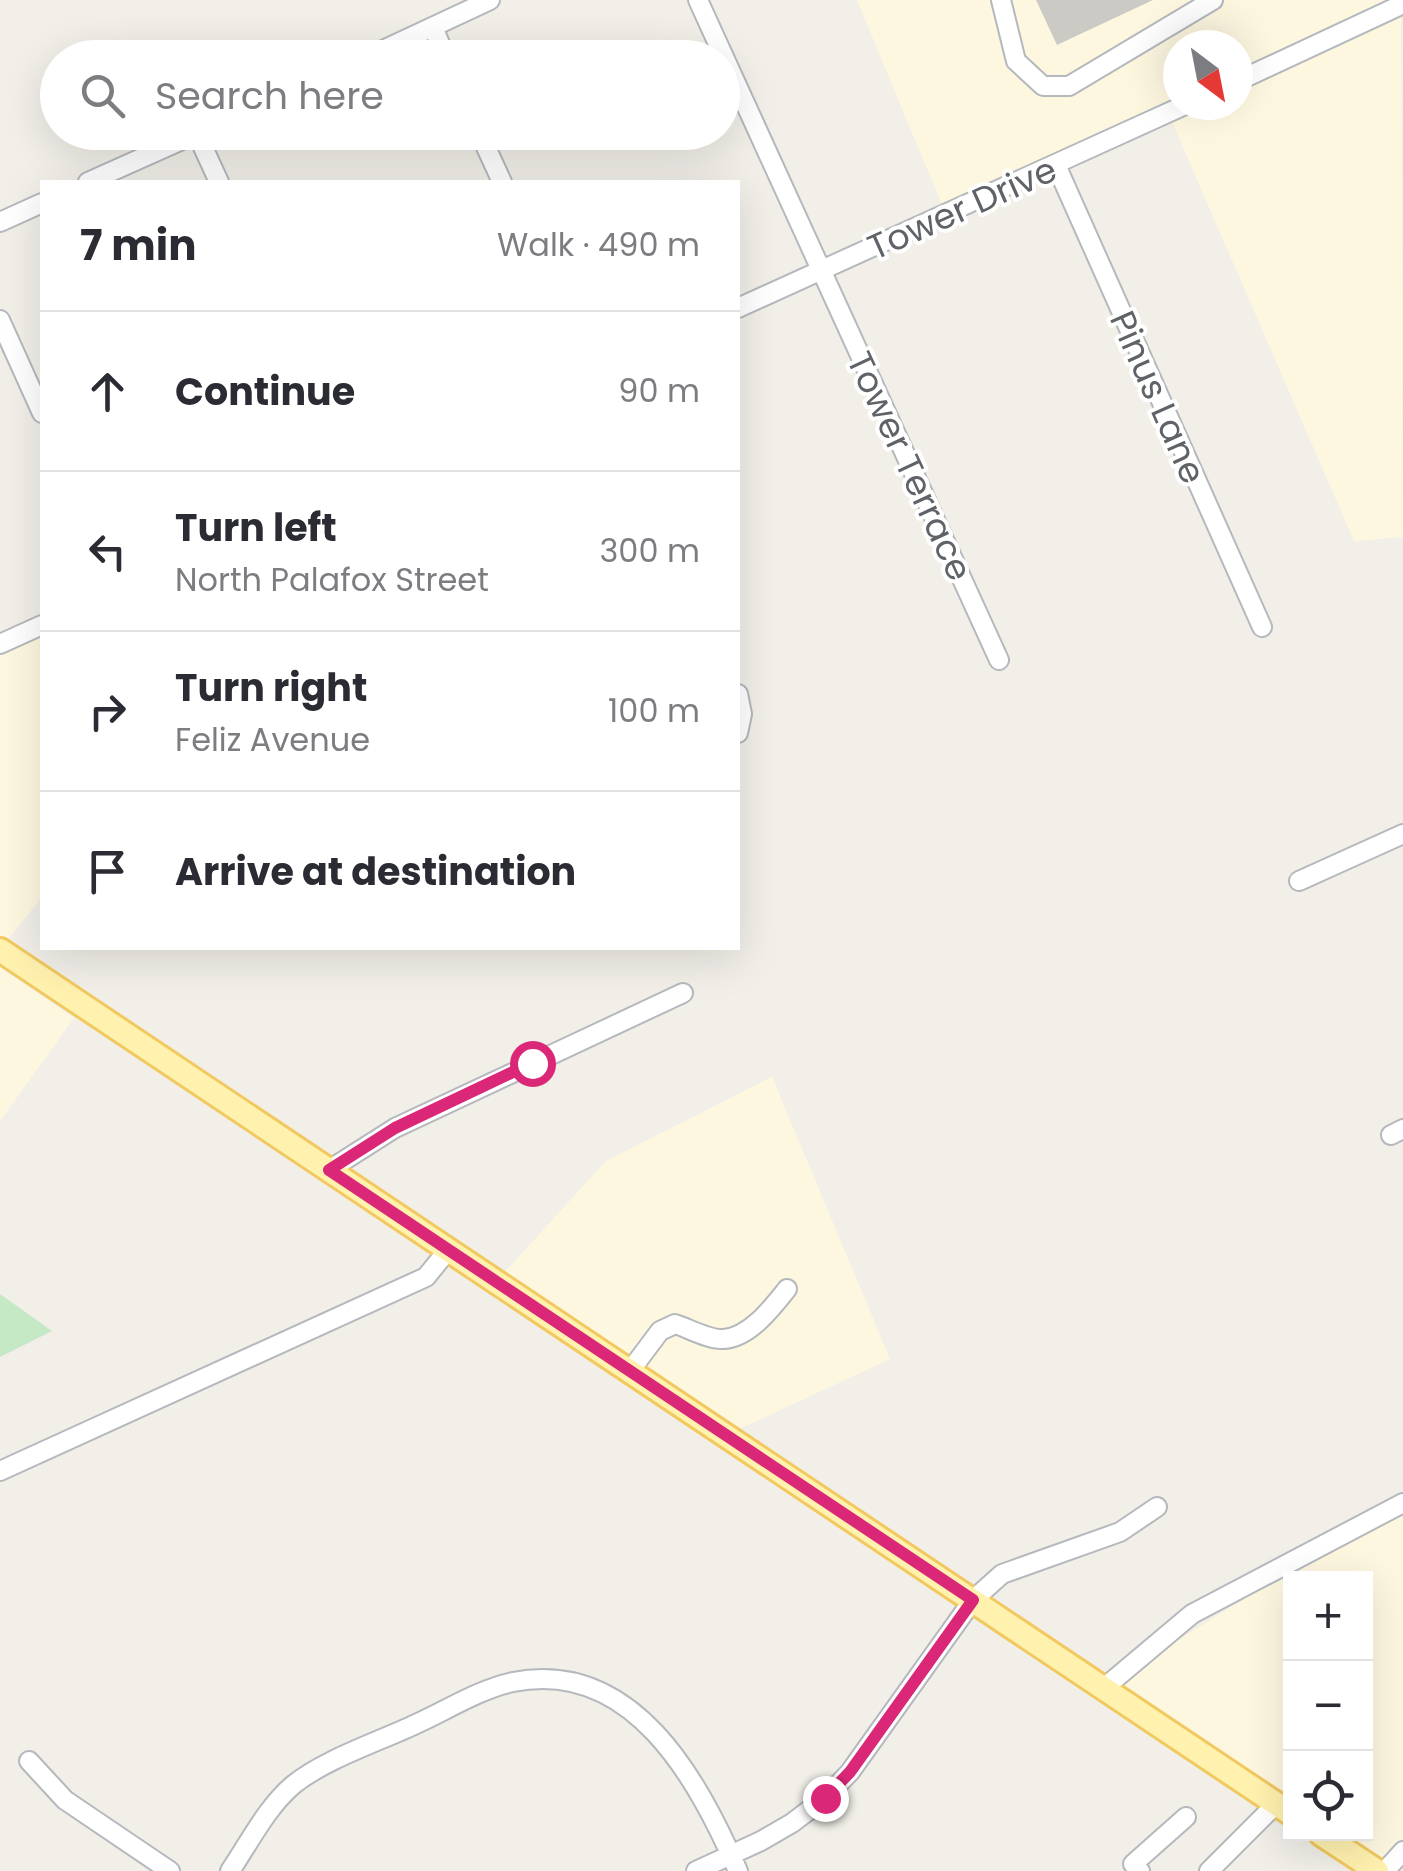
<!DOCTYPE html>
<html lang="en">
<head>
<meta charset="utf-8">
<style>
  :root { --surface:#fff; --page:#f2f2f3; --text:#2b2b33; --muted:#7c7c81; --line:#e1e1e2 }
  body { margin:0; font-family:Poppins,sans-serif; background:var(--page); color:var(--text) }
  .controls { position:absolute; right:30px; bottom:30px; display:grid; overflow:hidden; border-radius:0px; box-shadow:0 10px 40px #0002 }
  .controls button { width:90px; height:90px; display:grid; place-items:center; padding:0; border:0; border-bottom:2px solid var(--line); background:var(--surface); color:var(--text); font:50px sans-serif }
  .compass { position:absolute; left:1163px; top:30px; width:90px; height:90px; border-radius:50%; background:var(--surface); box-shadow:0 10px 40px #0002; rotate:148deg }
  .stop { position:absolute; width:30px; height:30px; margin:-22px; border:8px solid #db2777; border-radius:50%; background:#fff }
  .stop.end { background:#db2777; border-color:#fff; box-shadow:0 2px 10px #0008 }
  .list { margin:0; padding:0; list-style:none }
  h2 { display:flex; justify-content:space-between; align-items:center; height:130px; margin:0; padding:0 40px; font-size:42px }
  h2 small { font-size:32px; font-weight:400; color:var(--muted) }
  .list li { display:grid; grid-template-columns:65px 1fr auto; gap:30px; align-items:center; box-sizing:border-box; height:160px; padding:0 40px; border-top:2px solid var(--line) }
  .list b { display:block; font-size:38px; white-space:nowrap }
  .list p { margin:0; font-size:32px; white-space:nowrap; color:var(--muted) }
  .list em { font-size:32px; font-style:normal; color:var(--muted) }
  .icon { flex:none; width:55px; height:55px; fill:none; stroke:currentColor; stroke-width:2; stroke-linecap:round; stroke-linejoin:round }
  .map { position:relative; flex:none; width:1403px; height:1871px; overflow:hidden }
  .search { position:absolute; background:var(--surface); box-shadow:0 10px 40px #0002; left:40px; top:40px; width:700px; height:110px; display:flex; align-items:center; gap:25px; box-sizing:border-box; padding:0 35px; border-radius:55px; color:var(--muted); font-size:38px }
  .panel { position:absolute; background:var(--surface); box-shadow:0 10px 40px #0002; left:40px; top:180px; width:700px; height:770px; border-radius:0px }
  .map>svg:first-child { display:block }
  .commercial { fill:#fef7e0 }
  .green { fill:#c5e8c5 }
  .building { fill:#cccac5 }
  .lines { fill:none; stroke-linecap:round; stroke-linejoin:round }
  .minor-casing { stroke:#b5b8bc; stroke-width:22 }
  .major-casing { stroke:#f2c960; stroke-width:28 }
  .minor { stroke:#fff; stroke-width:18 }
  .major { stroke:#fff2af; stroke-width:22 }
  .route { stroke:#db2777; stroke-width:12 }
  .labels { text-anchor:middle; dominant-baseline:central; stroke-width:8; stroke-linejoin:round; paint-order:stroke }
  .street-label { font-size:35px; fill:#5f6368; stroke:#fff }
</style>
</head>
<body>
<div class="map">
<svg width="1403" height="1871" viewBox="0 0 1403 1871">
  <rect width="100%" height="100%" fill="#f1efe8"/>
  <path class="commercial" d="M857 0H1389L1238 70V45H1178V98L942 205Z
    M1401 16 1403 537 1354 541 1172 122 1208 105H1238V91Z
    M42 636V897L5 943 0 939V655Z
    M0 967 74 1018 0 1121Z
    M772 1077 890 1359 735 1431 502 1275 606 1161Z
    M1403 1511V1838L1381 1860 1341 1834H1366V1578H1290V1801L1110 1682 1367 1523Z"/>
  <path class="green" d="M0 1294 52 1331 0 1357Z"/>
  <path class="building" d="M1036 0H1153L1057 45Z"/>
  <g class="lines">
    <defs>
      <path id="minor" d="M698 0 999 660
        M1001 0 1016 61 1043 86H1069L1213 0
        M433 27 446 58
        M366 58 490 0
        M1238 81 1403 4
        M479 132 502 182
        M197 134 219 182
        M1056 165 1262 627
        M88 182 200 132
        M0 222 42 203
        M738 308 1185 105
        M0 320 42 413
        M0 644 42 625
        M738 694 742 714 738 733
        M1299 881 1403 834
        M1391 1135 1403 1129
        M329 1170 395 1128 683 993
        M630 1371 660 1331 675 1324C688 1328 709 1340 723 1339 749 1338 772 1308 787 1289
        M0 1471 426 1277 448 1250
        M1104 1688 1192 1614 1403 1503
        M29 1761 65 1800 170 1871
        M230 1871C249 1843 267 1807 293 1785 325 1759 378 1742 416 1724 447 1710 480 1689 513 1682 633 1658 698 1780 738 1871
        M696 1871 761 1841 792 1823 825 1798 850 1772 973 1600 1002 1574 1120 1532 1157 1507
        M1140 1871 1133 1864 1186 1817
        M1209 1871 1276 1804
        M1385 1871 1403 1851"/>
      <path id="major" d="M0 950 1290 1813
        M1321 1834 1377 1871"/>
    </defs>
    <use href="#minor" class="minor-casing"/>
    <use href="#major" class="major-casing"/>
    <use href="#minor" class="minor"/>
    <use href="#major" class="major"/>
  </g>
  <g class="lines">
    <path class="route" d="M532 1063 395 1128 329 1170 973 1600 850 1772 825 1798"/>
  </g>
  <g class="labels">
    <g class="street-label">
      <text transform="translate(962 208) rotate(-24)">Tower Drive</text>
      <text transform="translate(1158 397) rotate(66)">Pinus Lane</text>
      <text transform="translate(910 466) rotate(65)">Tower Terrace</text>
    </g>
  </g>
</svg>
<div class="controls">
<button>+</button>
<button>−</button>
<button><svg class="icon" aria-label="locate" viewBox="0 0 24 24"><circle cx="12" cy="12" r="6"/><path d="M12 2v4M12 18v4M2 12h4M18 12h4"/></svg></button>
</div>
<svg class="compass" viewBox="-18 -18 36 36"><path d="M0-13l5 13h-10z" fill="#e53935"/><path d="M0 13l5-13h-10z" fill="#7c7c81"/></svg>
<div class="stop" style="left:532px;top:1063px"></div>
<div class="stop end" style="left:825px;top:1798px"></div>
<div class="search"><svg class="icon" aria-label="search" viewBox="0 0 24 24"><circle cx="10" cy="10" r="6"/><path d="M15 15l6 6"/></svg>Search here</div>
<section class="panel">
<h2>7 min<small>Walk · 490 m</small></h2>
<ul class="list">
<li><svg class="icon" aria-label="ahead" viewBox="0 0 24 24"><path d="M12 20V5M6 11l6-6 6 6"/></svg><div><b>Continue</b></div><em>90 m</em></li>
<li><svg class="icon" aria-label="left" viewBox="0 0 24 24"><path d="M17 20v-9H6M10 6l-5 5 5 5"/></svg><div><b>Turn left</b><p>North Palafox Street</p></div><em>300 m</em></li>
<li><svg class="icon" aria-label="right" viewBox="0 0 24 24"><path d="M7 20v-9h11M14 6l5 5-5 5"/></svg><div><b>Turn right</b><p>Feliz Avenue</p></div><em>100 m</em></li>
<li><svg class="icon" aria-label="arrive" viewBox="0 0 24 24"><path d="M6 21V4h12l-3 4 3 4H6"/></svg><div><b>Arrive at destination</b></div></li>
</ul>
</section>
</div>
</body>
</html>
